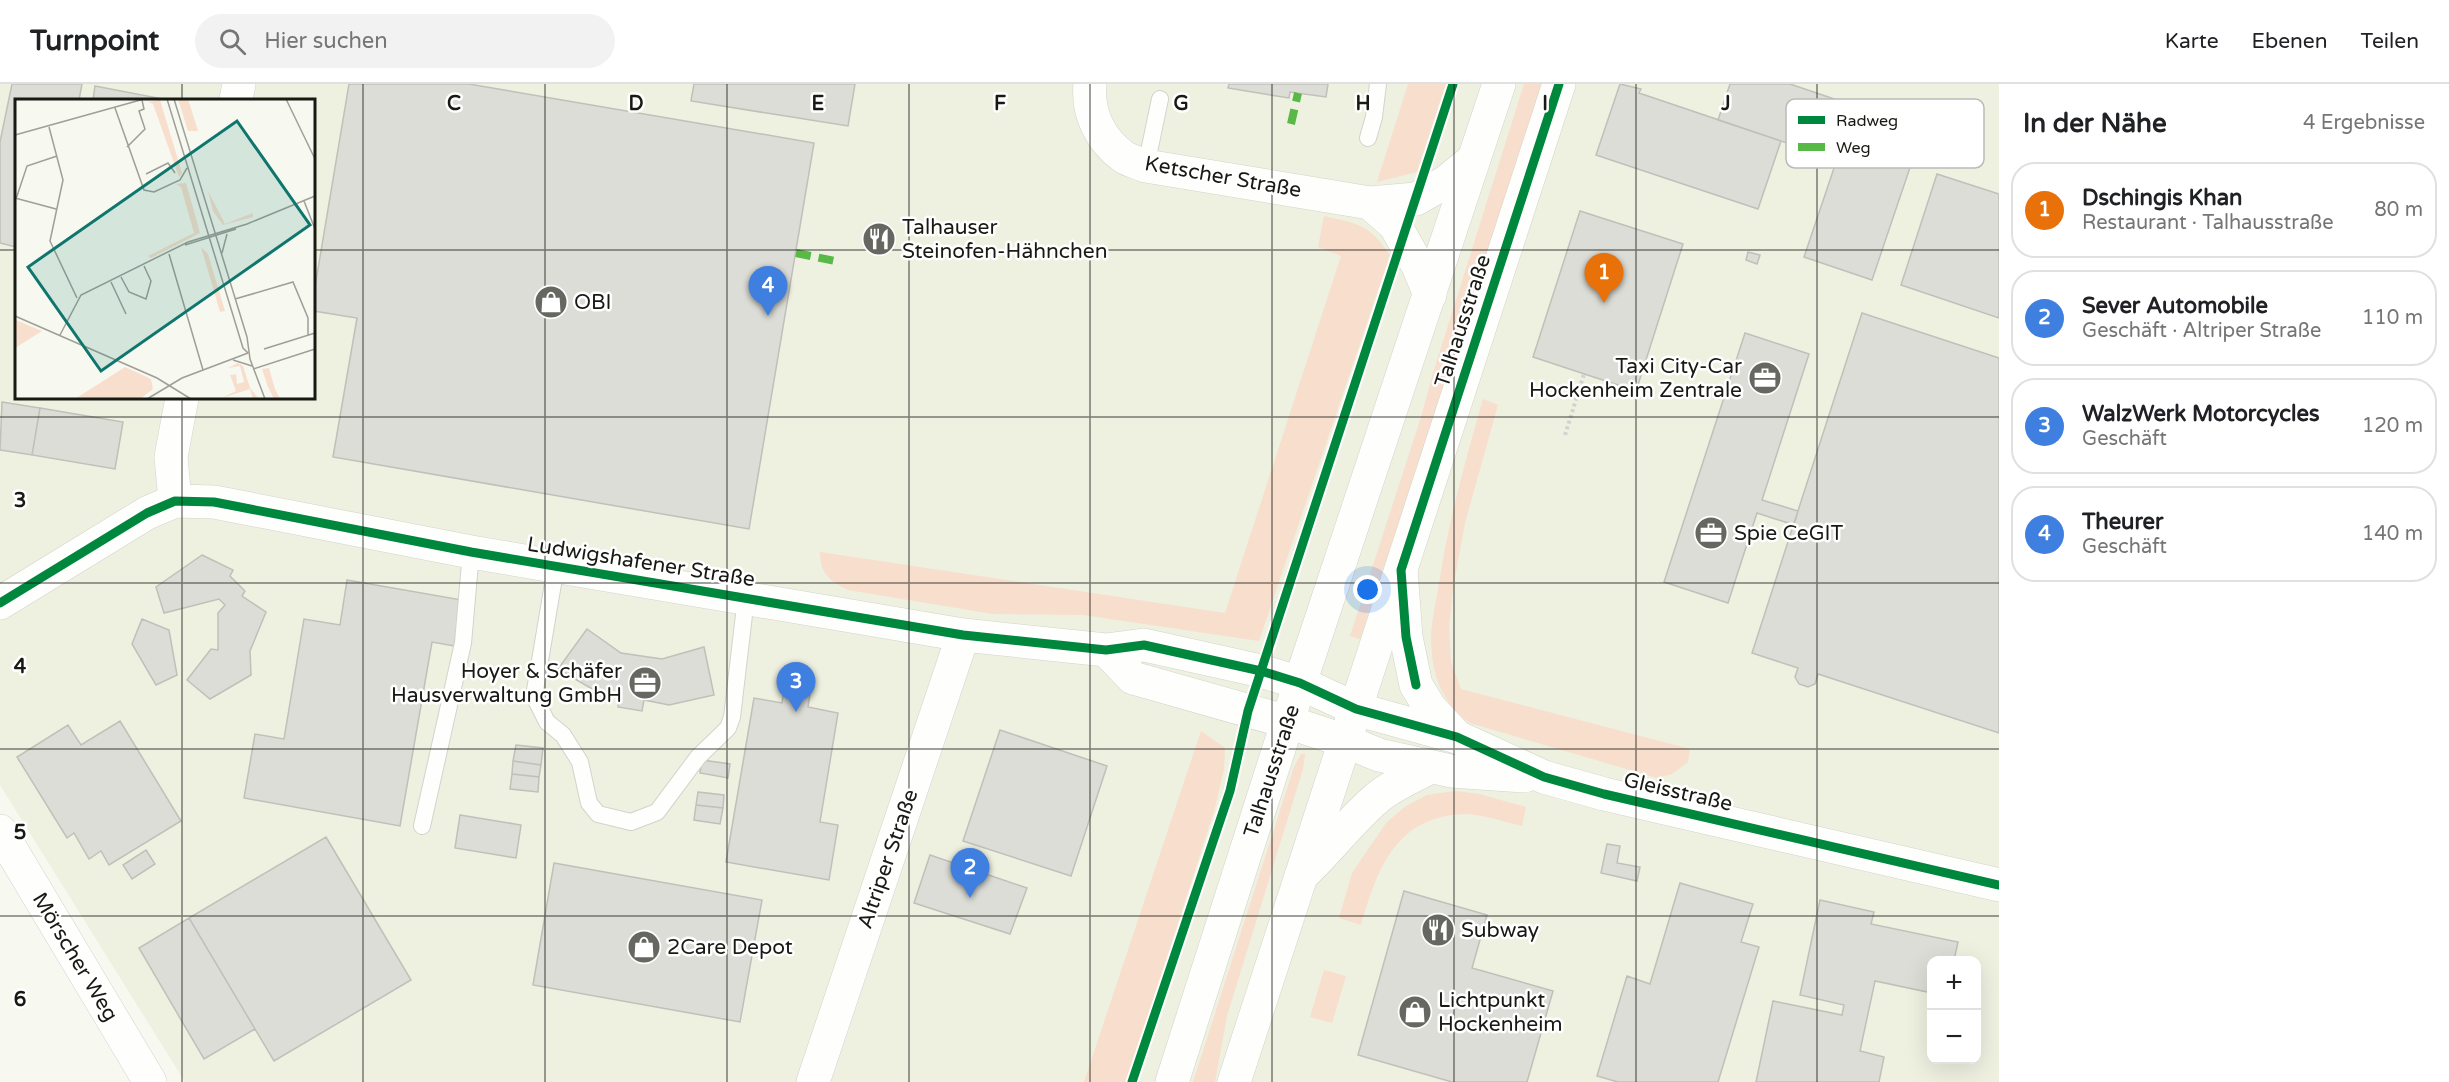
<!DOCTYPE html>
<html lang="de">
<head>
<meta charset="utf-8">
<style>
  :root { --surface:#fff; --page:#f2f2f2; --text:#202124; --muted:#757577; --line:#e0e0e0; --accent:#0f766e }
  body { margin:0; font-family:"Varela Round",sans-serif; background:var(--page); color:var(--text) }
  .controls { position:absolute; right:18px; bottom:18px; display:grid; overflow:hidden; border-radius:12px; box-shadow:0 6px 24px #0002 }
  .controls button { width:54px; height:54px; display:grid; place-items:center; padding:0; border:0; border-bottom:2px solid var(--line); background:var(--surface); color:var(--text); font:30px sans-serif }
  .you { position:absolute; left:1368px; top:506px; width:21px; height:21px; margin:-15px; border:4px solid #fff; border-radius:50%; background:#1a73e8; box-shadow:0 0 0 9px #1a73e833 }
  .badge { display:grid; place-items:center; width:39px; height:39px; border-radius:50%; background:var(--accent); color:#fff; font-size:20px; font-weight:700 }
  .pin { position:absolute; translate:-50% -50px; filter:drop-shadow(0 2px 3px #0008) }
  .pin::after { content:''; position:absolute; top:32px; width:21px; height:18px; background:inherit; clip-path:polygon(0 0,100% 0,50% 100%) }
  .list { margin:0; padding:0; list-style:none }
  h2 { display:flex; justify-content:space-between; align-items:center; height:78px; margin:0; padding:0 24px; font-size:26px }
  h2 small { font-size:20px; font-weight:400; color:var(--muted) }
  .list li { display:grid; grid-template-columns:39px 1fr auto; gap:18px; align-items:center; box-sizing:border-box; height:96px; margin:0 12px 12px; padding:0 12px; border:2px solid var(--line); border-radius:24px }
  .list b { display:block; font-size:22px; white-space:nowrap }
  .list p { margin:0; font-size:20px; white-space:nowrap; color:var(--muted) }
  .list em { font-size:20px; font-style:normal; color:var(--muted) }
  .icon { flex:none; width:33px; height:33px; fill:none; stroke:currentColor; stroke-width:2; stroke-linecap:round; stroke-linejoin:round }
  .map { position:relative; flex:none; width:1999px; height:998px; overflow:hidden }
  header { display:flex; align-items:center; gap:36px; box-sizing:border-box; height:84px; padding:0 30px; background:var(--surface); border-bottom:2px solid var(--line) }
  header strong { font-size:28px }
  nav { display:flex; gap:33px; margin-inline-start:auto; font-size:21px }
  .search { width:420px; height:54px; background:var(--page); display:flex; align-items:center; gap:15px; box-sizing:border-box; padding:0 21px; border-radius:33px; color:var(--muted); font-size:22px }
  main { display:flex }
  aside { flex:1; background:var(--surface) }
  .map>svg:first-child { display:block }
  .built { fill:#eef0e0; fill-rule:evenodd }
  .green { fill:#f8decd }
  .building { fill:#ddddd7; stroke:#c0bfb9; stroke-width:1.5 }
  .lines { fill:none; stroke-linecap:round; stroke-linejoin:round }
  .service-casing { stroke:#d3d3cd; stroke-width:18 }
  .minor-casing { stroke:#d3d3cd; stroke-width:34 }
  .secondary-casing { stroke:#d3d3cd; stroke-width:34 }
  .path { stroke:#d2d2d0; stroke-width:4; stroke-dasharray:3 3; stroke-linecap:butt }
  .service { stroke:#fefefd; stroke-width:16 }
  .minor { stroke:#fefefd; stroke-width:33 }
  .secondary { stroke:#fefefd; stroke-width:33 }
  .quiet { stroke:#58b947; stroke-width:8; stroke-dasharray:15 8; stroke-linecap:butt }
  .cycleway-casing { stroke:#fff; stroke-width:13 }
  .cycleway { stroke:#00873e; stroke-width:9 }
  .grid { fill:none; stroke:#191914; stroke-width:1.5; stroke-opacity:0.55 }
  .labels { text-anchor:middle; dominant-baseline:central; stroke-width:5; stroke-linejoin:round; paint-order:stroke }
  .street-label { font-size:21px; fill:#191914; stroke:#fff }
  .poi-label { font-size:21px; fill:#191914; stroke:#fff; text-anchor:start }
  .inset-road { fill:none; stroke:#9e9f98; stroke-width:1.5 }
  .view { fill:#0f766e; fill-opacity:0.15; stroke:#0f766e; stroke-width:3 }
  .inset-edge { fill:none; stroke:#191914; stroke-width:3 }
  .key { fill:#fff; stroke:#babab8; stroke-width:1.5 }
  .key-label { font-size:16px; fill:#191914 }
  .grid-label { font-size:20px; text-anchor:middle; font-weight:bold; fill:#191914; stroke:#fff; stroke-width:5; stroke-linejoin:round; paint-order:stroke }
</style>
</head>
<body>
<header>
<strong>Turnpoint</strong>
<div class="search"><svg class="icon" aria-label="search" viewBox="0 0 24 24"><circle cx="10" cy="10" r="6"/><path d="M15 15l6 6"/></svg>Hier suchen</div>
<nav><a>Karte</a><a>Ebenen</a><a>Teilen</a></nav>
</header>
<main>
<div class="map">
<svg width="1999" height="998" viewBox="0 0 1999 998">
  <rect width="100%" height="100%" fill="#f7f8f0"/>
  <path class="built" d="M0 0H1999V998H185L0 701ZM16 16H314V314H16ZM1932 876H1976V976H1932Z"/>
  <path class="green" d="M1408 0H1446L1417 88 1377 98Z
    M1524 0H1544L1360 555 1350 552 1421 333 1433 289Z
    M1324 132C1359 140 1369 140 1390 171L1259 557 1083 531 993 530 848 506C830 497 820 490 820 468L1225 529 1341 172 1318 163Z
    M1483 315 1498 321 1465 439 1453 504 1449 545 1451 578 1461 605 1690 665 1688 678 1672 690 1657 694 1470 639C1447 623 1434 598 1432 570 1429 549 1434 527 1438 506 1447 442 1465 378 1483 315Z
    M1201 647 1225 664 1224 685 1215 724 1127 998H1084Z
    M1301 670H1305L1303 685 1227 932 1215 998H1193L1294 683Z
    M1455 707 1479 710 1526 723 1522 742C1504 738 1482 730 1463 730 1395 733 1377 786 1361 841L1339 834 1352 789 1386 739 1406 722 1427 711Z
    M1324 886 1346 892 1332 939 1310 933Z"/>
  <path class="building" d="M12 0H82L79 16H16V163L0 159V58Z
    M349 0H469L814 59 749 445 333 373 357 234 314 227V209Z
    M694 0H855L848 42 691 17Z
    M1229 0H1328L1326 13 1290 8 1289 14 1228 4Z
    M1620 0 1641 5 1639 9 1781 57 1758 125 1596 71Z
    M1730 0H1790L1855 22 1839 67 1808 56 1805 65 1718 36Z
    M95 2 163 15V16H93Z
    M1855 22 1923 45 1872 196 1804 173Z
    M1937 90 1999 110V234L1901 201Z
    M1580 127 1683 160 1636 307 1533 273Z
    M1748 168 1760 171 1757 180 1746 176Z
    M1862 229 1999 274V649L1818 590 1815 600 1808 603 1799 600 1795 593 1798 584 1752 569Z
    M1745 249 1809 270 1762 416 1798 427 1794 441 1757 429 1728 519 1664 498Z
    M2 318 40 324 32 371 0 366Z
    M40 324 123 338 115 385 32 371Z
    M202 471 233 486 230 492 245 507 242 512 266 528 250 567 251 591 210 615 187 596 211 565 218 566V529L225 521 219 515 164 529 156 503Z
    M347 496 462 516 454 562 432 558 400 742 244 714 255 650 284 655 304 535 340 541Z
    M142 535 169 546 177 591 156 601 132 560Z
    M587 545 621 569 662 575 704 563 714 611 669 621 644 616 642 627 618 623 620 612 599 609 558 585Z
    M784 605 810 610 808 623 838 629 820 738 838 741 829 796 726 778 754 614 782 619Z
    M120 637 181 737 109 781 101 767 89 775 74 749 67 754 17 673 68 641 81 661Z
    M1000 646 1107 682 1071 792 963 757Z
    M516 661 543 664 541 681 513 677Z
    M702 676 730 680 728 694 700 689Z
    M513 677 541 681 539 693 512 690Z
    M512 690 539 693 538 708 510 705Z
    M698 708 724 711 723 724 696 721Z
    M696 721 723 724 720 740 694 736Z
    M460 731 521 741 516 774 455 764Z
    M326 753 411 896 274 977 189 834Z
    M1607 760 1620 762 1617 779 1640 783 1637 797 1601 789Z
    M146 766 155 780 132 795 123 781Z
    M930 771 1027 804 1010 850 914 819Z
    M554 779 762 816 740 938 533 901Z
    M1680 799 1753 820 1741 858 1759 863 1718 998H1618L1597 992 1627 892 1650 900Z
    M1404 807 1487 831 1472 884 1553 907 1527 998H1452L1358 971Z
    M1820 816 1874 828 1871 840 1958 858 1954 876H1932V909L1875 897 1860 967 1884 973 1879 998H1756L1773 917 1842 931 1844 921 1800 911Z
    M189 834 255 945 204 975 139 864Z"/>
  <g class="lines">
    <defs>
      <path id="service" d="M1368 54 1374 33 1378 0
        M1146 82 1160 15
        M556 482 534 612 547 638 563 651 580 678 589 719 598 730 631 738 657 728 698 673 728 644 732 633 746 514
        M422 742 463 559 471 468"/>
      <path id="minor" d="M1090 0C1087 29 1100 56 1124 73 1130 77 1139 79 1146 82L1370 119 1416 115 1446 98 1473 76
        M236 16 239 0
        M1370 119 1395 141 1418 182 1430 211
        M175 417 171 373 182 314
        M1401 486 1406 553 1416 601 1430 624 1457 653
        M0 519 147 429 175 417 214 418 471 468 963 551 1106 566 1144 561 1261 587 1300 599 1356 625 1457 653 1544 693 1604 710 1999 801
        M1106 566 1133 594 1288 638 1345 657 1379 671 1451 687 1524 692
        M0 747 150 998
        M1301 792C1328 767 1349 738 1377 714 1392 701 1413 693 1430 683
        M813 998 963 551"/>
      <path id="secondary" d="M1172 998 1300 599 1499 0
        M1234 998 1559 0"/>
    </defs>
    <use href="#service" class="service-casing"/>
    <use href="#minor" class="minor-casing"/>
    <use href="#secondary" class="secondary-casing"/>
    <path class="path" d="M1565 351 1584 290"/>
    <use href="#service" class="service"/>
    <use href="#minor" class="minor"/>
    <use href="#secondary" class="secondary"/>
    <path class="quiet" d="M1291 40 1298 9
      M796 169 835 177"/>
    <defs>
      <path id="cycleway" d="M0 519 147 429 175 417 214 418 471 468 963 551 1106 566 1144 561 1261 587 1300 599 1356 625 1457 653 1544 693 1604 710 1999 801
        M1416 601 1406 553 1401 486 1559 0
        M1132 998 1230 707 1248 627 1261 587 1453 0"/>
    </defs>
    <use href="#cycleway" class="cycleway-casing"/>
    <use href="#cycleway" class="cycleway"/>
  </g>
  <path class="grid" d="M182 0V16M363 0V998M545 0V998M727 0V998M909 0V998M1090 0V998M1272 0V998M1454 0V998M1636 0V998M1817 0V998M0 166H16M314 166H1999M182 314V998M0 333H1999M0 499H1999M0 665H1999M0 832H1999"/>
  <defs>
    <symbol id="restaurant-disc" viewBox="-11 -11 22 22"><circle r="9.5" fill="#676761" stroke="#fff"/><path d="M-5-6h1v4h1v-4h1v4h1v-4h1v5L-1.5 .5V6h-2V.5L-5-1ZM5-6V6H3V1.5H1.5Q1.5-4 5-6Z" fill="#fff"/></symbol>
    <symbol id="shop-disc" viewBox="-11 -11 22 22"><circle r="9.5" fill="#676761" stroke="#fff"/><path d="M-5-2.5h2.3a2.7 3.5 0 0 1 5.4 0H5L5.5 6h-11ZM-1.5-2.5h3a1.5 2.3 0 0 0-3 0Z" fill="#fff"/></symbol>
    <symbol id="office-disc" viewBox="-11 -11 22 22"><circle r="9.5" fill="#676761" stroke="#fff"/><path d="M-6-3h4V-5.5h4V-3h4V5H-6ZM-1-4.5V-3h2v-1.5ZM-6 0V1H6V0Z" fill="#fff"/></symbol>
  </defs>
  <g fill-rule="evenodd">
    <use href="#restaurant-disc" x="860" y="136" width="38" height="38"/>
    <use href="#shop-disc" x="532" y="199" width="38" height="38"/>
    <use href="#office-disc" x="1746" y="275" width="38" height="38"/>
    <use href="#office-disc" x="1692" y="430" width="38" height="38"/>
    <use href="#office-disc" x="626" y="580" width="38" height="38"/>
    <use href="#restaurant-disc" x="1419" y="827" width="38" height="38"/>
    <use href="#shop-disc" x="625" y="844" width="38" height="38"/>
    <use href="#shop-disc" x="1396" y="909" width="38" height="38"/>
  </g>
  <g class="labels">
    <g class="street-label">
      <text transform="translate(1223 93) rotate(10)">Ketscher Straße</text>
      <text transform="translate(1463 237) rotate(-72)">Talhausstraße</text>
      <text transform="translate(641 478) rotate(9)">Ludwigshafener Straße</text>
      <text transform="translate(1272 687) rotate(-72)">Talhausstraße</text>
      <text transform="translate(1678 708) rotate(13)">Gleisstraße</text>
      <text transform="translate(888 775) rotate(-71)">Altriper Straße</text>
      <text transform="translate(75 873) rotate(59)">Mörscher Weg</text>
    </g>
    <g class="poi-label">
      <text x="902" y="143">Talhauser<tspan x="902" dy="24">Steinofen-Hähnchen</tspan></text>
      <text x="574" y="218">OBI</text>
      <text x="1742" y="282" text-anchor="end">Taxi City-Car<tspan x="1742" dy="24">Hockenheim Zentrale</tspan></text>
      <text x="1734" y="449">Spie CeGIT</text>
      <text x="622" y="587" text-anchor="end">Hoyer &amp; Schäfer<tspan x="622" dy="24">Hausverwaltung GmbH</tspan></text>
      <text x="1461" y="846">Subway</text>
      <text x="667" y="863">2Care Depot</text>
      <text x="1438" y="916">Lichtpunkt<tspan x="1438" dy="24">Hockenheim</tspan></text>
    </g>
  </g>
  <g transform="translate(15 15)">
    <rect width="300" height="300" fill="#f7f8f0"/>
    <path d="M163 0H173L183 32H173ZM145 1 167 74 164 78 138 5 133 3ZM171 84 185 134 136 159 133 157 179 134 166 88 161 85ZM193 92 210 125 238 114V118L208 126 198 112ZM186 148 193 155 210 212 205 213ZM0 220 3 222 27 232 0 249ZM223 264 228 267 235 289 244 300H238L235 290 207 299 221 292 215 276 221 275 222 285 229 283 225 267 213 269ZM110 268 136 280 138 290 125 300H60ZM254 269 260 290 265 300H259L253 288 247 270Z" fill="#f8decd"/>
    <path class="inset-road" d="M152 0 228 249 233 254M159 0 232 238 235 260 250 300M271 0 300 60M100 9 129 91 139 93 165 81 172 69M34 28 48 81 35 142 62 199M0 36 129 0M112 48 130 30 124 12 129 10 127 1M131 75 153 64 160 74M0 99 41 110M1 100 12 67 42 57M289 102 300 130M170 146 221 130M207 154 212 135M154 155 188 271M106 178 114 193 131 200 136 182 129 167M96 183 111 215M220 200 278 183 293 219V236M0 217 142 279 176 300M45 236 66 196 173 143 232 125 300 97M249 250 300 234M218 261 237 267M238 270 300 250M132 300 167 279 233 254"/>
    <path class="view" d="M222 22 295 126 86 272 13 168Z"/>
    <rect width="300" height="300" class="inset-edge"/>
  </g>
  <rect x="1786" y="15" width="198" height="69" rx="9" class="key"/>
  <rect x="1798" y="32" width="27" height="8" fill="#00873e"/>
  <rect x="1798" y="59" width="27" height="8" fill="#58b947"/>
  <g class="key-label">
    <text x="1836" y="42">Radweg</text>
    <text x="1836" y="69">Weg</text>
  </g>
  <g class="grid-label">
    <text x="454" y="26">C</text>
    <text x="636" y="26">D</text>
    <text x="818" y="26">E</text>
    <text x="1000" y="26">F</text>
    <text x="1181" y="26">G</text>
    <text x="1363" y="26">H</text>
    <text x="1545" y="26">I</text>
    <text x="1726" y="26">J</text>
    <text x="20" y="423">3</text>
    <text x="20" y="589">4</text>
    <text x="20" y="755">5</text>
    <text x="20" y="922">6</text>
  </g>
</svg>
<div class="controls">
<button>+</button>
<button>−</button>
</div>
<div class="you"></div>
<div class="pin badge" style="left:1604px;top:219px;background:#e8710a">1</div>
<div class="pin badge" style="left:970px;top:814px;background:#3f7fe0">2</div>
<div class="pin badge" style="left:796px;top:628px;background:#3f7fe0">3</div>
<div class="pin badge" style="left:768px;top:232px;background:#3f7fe0">4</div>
</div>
<aside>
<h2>In der Nähe<small>4 Ergebnisse</small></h2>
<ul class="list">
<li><span class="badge" style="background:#e8710a">1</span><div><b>Dschingis Khan</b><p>Restaurant · Talhausstraße</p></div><em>80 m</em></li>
<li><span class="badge" style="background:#3f7fe0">2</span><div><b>Sever Automobile</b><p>Geschäft · Altriper Straße</p></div><em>110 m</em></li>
<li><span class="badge" style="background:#3f7fe0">3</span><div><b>WalzWerk Motorcycles</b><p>Geschäft</p></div><em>120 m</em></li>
<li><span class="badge" style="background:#3f7fe0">4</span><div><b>Theurer</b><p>Geschäft</p></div><em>140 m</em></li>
</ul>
</aside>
</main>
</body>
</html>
